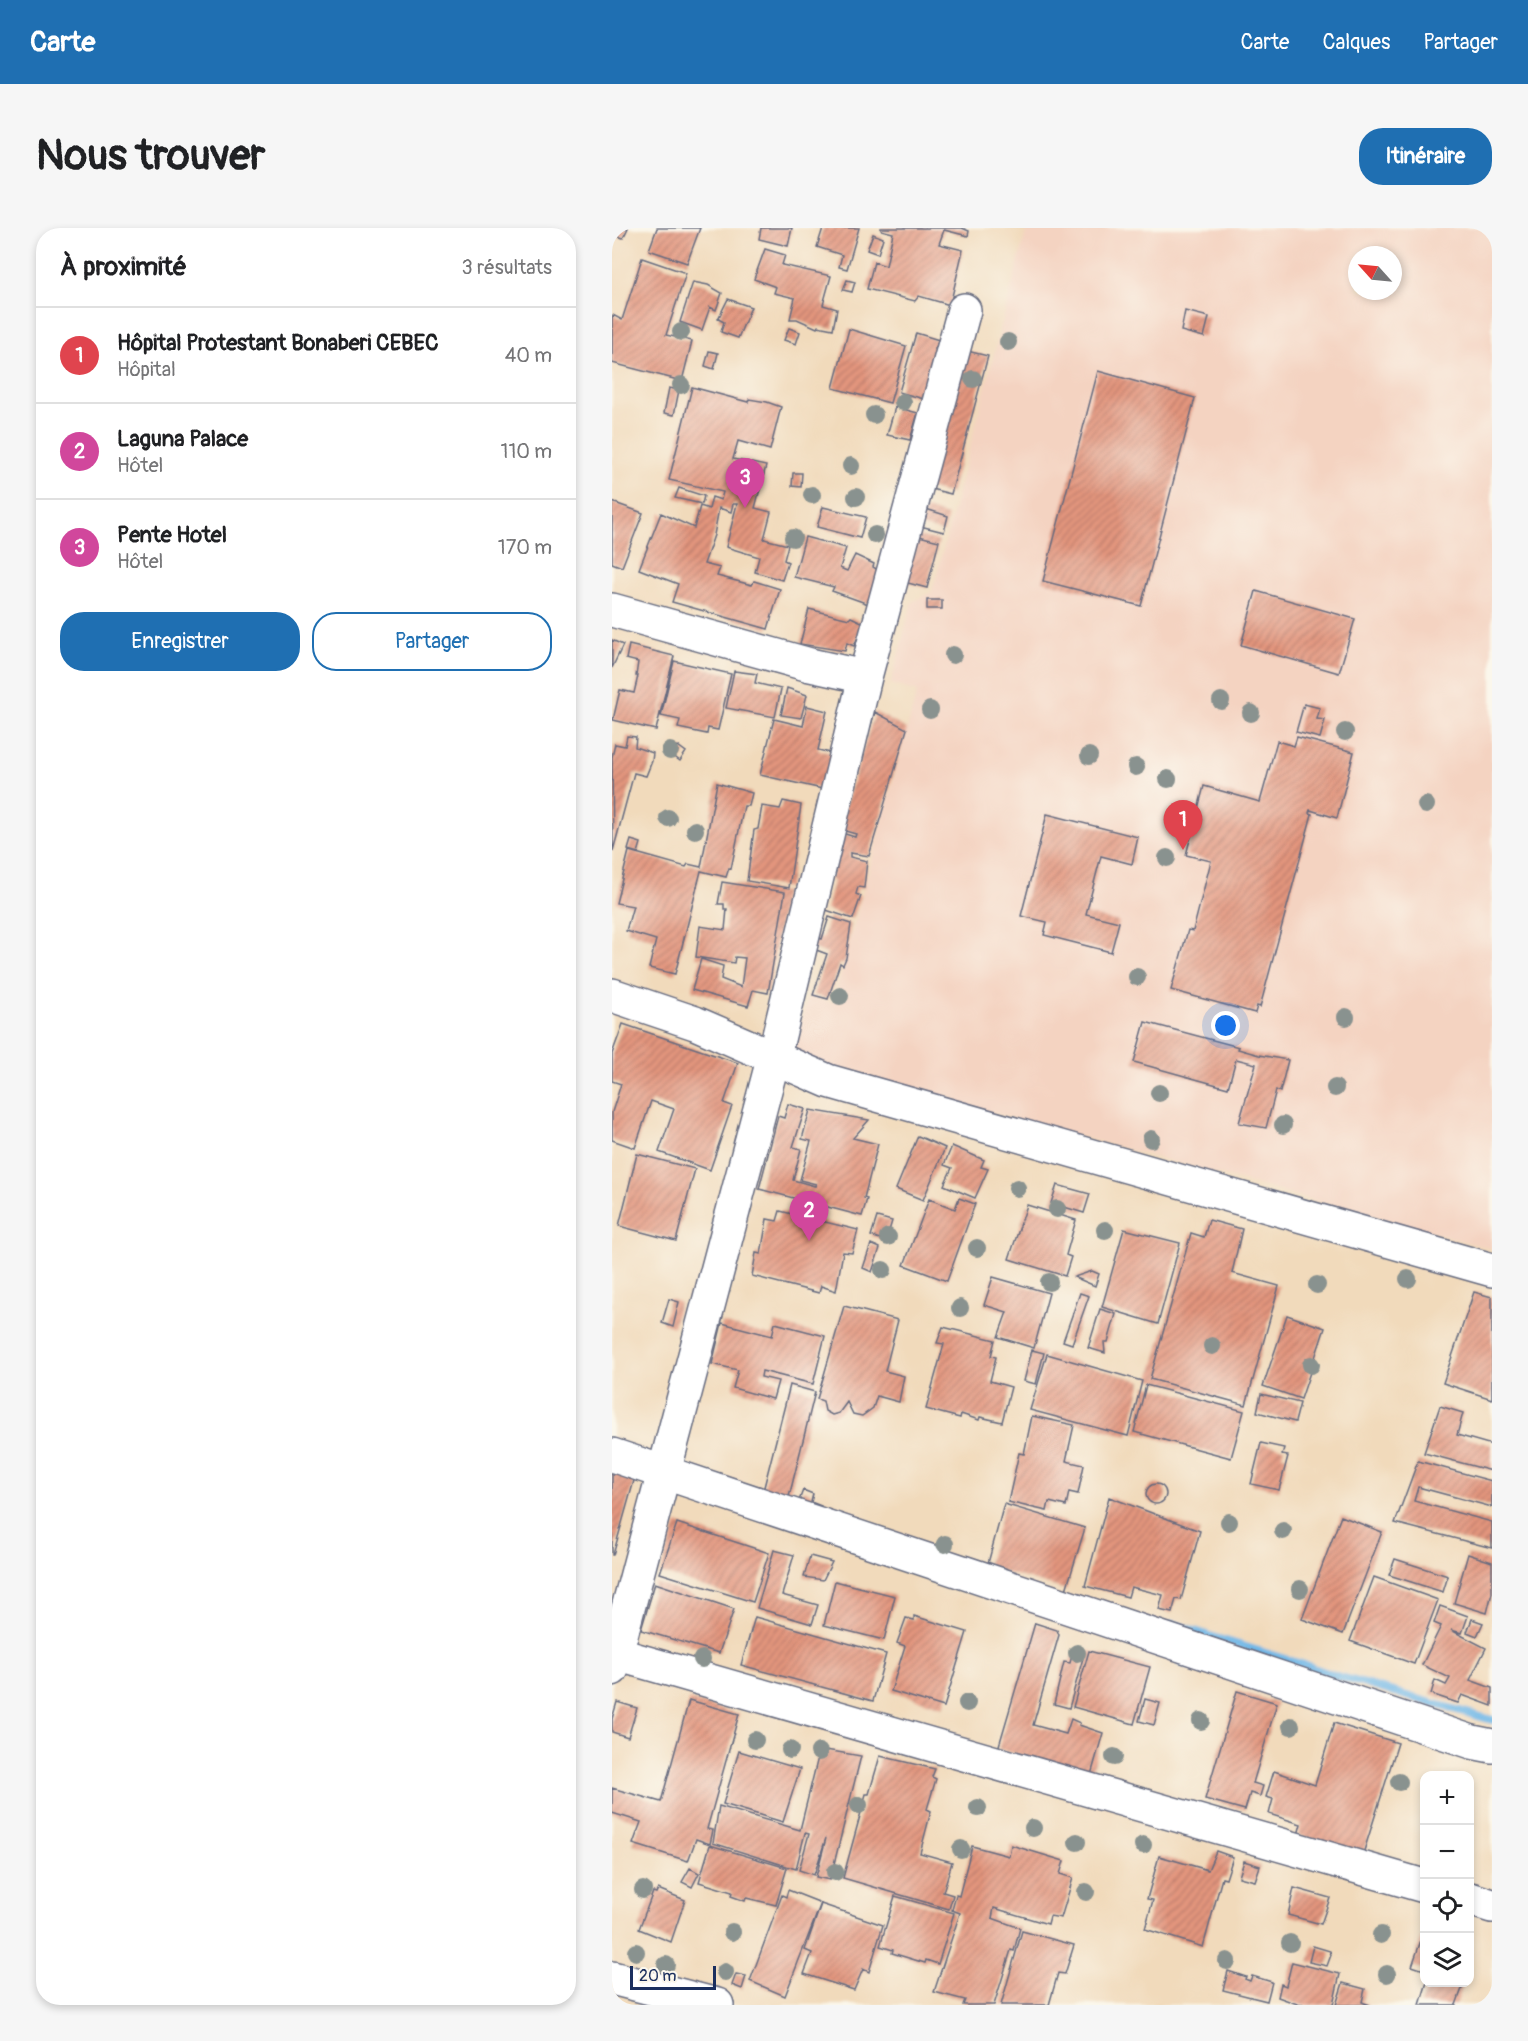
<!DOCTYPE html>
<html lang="fr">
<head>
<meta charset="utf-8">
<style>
  :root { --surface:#fff; --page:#f6f6f6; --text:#202124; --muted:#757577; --line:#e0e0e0; --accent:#1f6fb2 }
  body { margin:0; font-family:Pangolin,sans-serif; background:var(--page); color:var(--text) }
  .controls { position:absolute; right:18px; bottom:18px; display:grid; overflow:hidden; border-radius:12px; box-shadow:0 3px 9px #0003 }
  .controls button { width:54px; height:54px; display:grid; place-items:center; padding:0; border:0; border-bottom:2px solid var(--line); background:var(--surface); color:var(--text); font:30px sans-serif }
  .compass { position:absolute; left:736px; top:18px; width:54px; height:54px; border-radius:50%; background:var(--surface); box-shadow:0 3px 9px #0003; rotate:297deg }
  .scale { position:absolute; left:18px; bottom:15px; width:86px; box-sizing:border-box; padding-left:6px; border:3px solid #1b2f5e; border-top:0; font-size:16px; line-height:21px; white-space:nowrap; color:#1b2f5e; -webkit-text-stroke:4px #fbf7ec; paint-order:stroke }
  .you { position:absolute; left:614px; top:798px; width:21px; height:21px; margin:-15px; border:4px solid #fff; border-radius:50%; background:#1a73e8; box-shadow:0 0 0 9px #1a73e833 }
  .badge { display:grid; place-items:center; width:39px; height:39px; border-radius:50%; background:var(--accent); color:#fff; font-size:20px; font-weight:700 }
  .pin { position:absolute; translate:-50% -50px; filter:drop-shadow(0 2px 3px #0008) }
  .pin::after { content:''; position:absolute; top:32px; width:21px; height:18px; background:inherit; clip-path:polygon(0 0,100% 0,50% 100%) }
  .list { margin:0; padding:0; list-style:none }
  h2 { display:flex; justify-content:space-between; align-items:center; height:78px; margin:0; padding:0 24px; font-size:26px }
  h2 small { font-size:20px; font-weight:400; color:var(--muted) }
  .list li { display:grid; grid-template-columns:39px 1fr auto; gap:18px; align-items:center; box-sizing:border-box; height:96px; padding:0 24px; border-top:2px solid var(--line) }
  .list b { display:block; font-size:22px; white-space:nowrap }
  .list p { margin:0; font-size:20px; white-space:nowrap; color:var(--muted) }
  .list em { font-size:20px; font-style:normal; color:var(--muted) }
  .actions { display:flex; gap:12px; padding:18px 24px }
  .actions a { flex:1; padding:14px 0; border:2px solid var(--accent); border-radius:24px; text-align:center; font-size:21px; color:var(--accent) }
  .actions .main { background:var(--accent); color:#fff }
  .icon { flex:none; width:33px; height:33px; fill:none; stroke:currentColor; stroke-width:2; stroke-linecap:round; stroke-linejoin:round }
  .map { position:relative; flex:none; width:880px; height:1777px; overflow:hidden; border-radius:24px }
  header { display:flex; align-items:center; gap:36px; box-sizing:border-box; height:84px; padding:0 30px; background:var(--accent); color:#fff }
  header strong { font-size:28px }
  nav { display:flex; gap:33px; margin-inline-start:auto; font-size:21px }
  .intro { display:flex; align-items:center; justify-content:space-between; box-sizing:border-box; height:144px; padding:0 36px }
  h1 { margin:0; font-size:42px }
  .button { padding:15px 27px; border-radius:24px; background:var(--accent); color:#fff; font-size:21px; font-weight:700 }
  main { display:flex; gap:36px; padding:0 36px }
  aside { flex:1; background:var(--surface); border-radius:24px; box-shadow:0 3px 9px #0003 }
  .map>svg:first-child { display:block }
  .built { fill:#f4d3c1; fill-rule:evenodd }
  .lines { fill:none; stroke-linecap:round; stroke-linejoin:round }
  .stream { stroke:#6fb7e7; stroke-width:8 }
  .building { fill:url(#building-hatch) }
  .minor-casing { stroke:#666b7f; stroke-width:36 }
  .minor { stroke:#fff; stroke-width:33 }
  .tree { fill:#89928f }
</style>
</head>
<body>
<header>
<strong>Carte</strong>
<nav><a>Carte</a><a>Calques</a><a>Partager</a></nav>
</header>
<div class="intro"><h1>Nous trouver</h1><a class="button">Itinéraire</a></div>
<main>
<aside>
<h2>À proximité<small>3 résultats</small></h2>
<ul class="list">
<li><span class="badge" style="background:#e0444e">1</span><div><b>Hôpital Protestant Bonaberi CEBEC</b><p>Hôpital</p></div><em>40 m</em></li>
<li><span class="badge" style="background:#d1479c">2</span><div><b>Laguna Palace</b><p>Hôtel</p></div><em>110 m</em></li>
<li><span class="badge" style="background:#d1479c">3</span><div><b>Pente Hotel</b><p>Hôtel</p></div><em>170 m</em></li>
</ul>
<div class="actions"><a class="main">Enregistrer</a><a>Partager</a></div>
</aside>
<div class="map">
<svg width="880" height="1777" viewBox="0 0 880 1777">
  <defs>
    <pattern id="building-hatch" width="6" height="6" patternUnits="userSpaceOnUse" patternTransform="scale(1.5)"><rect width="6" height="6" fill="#e3957d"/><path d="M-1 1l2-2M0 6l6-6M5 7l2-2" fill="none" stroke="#b77a6a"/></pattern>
  </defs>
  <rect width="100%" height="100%" fill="#fbf7ec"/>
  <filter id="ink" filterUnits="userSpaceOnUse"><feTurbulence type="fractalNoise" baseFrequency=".0167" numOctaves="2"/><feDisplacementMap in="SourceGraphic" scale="12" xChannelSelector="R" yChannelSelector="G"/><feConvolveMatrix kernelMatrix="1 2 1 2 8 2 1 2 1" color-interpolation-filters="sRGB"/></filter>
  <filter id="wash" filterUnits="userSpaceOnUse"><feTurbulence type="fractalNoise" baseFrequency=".008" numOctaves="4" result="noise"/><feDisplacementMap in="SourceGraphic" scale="24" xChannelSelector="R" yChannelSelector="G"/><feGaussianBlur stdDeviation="1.35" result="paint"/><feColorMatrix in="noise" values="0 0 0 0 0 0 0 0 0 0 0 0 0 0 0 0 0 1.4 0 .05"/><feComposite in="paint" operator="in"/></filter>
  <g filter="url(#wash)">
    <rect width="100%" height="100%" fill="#f1dabb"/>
    <path class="built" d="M415 0H880V1021L180 830 196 768 221 775 305 464 279 456 300 374 320 364ZM745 27H781V63H745Z"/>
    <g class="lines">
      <path class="stream" d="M561 1396 604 1410
        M607 1411 699 1439
        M570 1435 587 1440
        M704 1441 727 1449
        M732 1450 880 1492"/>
    </g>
    <g id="blocks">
      <path class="building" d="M2 0H16L11 10 0 6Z
        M45 0H88L75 35 37 22Z
        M149 0H180L176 18 147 11Z
        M211 0H247L235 41 227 39 230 27 205 19Z
        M269 0H350L357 3 356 8 332 2 327 16 351 22 338 77 307 68 303 73 255 61 262 34 274 38 281 5 269 2Z
        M261 6 271 10 266 26 255 22Z
        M153 21 173 27 170 37 219 48 211 77 225 81 221 101 206 98 205 100 185 91H178L183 70 162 65 164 59 142 51Z
        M30 30 74 45 54 107 80 113 70 153 0 135V90L1 87 10 92Z
        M235 52 243 54 240 64 231 62Z
        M81 54 96 57 110 65 104 82 98 79 90 102 68 94Z
        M116 71 139 79 126 110 109 104 112 94 106 91Z
        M573 83 597 89 592 109 569 103Z
        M177 100 188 104 184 116 172 112Z
        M237 101 294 118 278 175 221 160Z
        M304 105 327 112 323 121 327 122 312 171 287 164Z
        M351 122 376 128 339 266 315 260Z
        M97 123 106 125 102 141 93 138Z
        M486 143 583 170 529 378 431 353Z
        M80 159 136 174 137 171 155 174 169 179 158 222 126 213 121 231 154 238 143 280 159 284 152 311 176 317 172 332 176 334 170 352 143 344 147 329 114 319 125 276H121L119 284 107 280 102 307 92 336 108 340 105 348 140 357 142 353 168 361 156 401 60 374 66 356 27 341 49 285 82 300 88 278 97 281 100 269 109 272 111 264 57 252Z
        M57 160 67 162 62 187 52 185Z
        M283 179 306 185 298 212 275 207Z
        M181 245H190L189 259 180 258Z
        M67 260 92 268 90 276 63 270Z
        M0 274 31 285 10 339 0 335Z
        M211 279 254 289 248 310 205 299Z
        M314 281 336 288 332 304 308 298Z
        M303 307 327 313 315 360 292 354Z
        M193 309 234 320 228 340 235 343 243 327 262 336 261 339 269 344 262 378 220 363 222 359 182 349Z
        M644 363 743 391 727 445 629 417Z
        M315 372H330V381H315Z
        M197 381 237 391 239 389 252 395 242 418 235 415 233 423 188 416Z
        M0 412 11 417 0 440Z
        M17 417 62 428 44 502 1 492 8 462 22 465 26 448H24L26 434 14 431Z
        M62 433 119 446 106 502 96 500 95 506 66 500 68 492 49 488Z
        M122 443 145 446 143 455 169 461 163 489 114 480Z
        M175 460 195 467 189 490 169 487Z
        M692 476 708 480 705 491 713 492 708 510 684 504Z
        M195 478 215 483 206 522 223 526 215 562 148 547 162 491 191 498Z
        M263 484 295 501 257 628 238 625V629L255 633 252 660 246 659 244 666 249 668 241 691 214 682 221 653 218 652 230 605 243 609 244 606 226 601Z
        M15 508 24 509 23 519 41 525 40 533 34 548 22 545 1 623 0 529 3 516 13 518Z
        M685 509 742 524 725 590 698 582 697 585 700 586 648 779 645 778 643 785 559 762 576 702 581 703 599 633 574 627 592 558 648 574 665 513 682 518Z
        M66 518 74 524 68 533 60 527Z
        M105 555 140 565 137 578H132L119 641 117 640 114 649 89 643 63 746 37 740 44 712 14 703 21 678 4 675 17 623 74 639 76 636 89 639Z
        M171 573 189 577 177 660 135 653 142 602 146 601 150 578 168 581Z
        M435 586 526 609 520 636 489 628 474 686 507 694 499 724 432 707 435 694 409 688Z
        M19 612 29 615 26 625 16 622Z
        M110 654 173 664 156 765 141 762 136 778 80 762 89 731 111 738 109 751 129 759 133 730 123 729 122 735 84 729 88 698 113 702 115 681H112V676H106Z
        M217 689 239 696 234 730 231 737 228 735 216 771 201 767 215 726 199 720 203 709 210 711Z
        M533 794 627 819 626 821 647 827 676 832 668 864 664 862 654 900 627 895 644 836 624 831 616 860 522 834Z
        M11 796 126 835 112 875 120 878 98 942 47 924 62 881 39 873 23 920 0 912V884L9 856 0 853V826Z
        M176 876 193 881 181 919 189 921 181 952 203 958 204 956 188 952 199 913 190 911 198 882 257 892 241 910 266 916 252 970 255 971 250 988 147 961 166 888 172 890Z
        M306 908 333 920 311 972 284 961Z
        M340 918 372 932 369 939 376 941 363 970 332 957 340 940 332 937Z
        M25 926 83 941 64 1013 7 998Z
        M445 957 478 966 472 985 439 975Z
        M347 970 363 976 335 1053 292 1037 317 971 343 981Z
        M415 977 464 992 454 1027 459 1029 453 1048 397 1031Z
        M168 983 246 1002 240 1025 231 1024 224 1063 209 1058 207 1065 140 1048 144 1025 149 1026 155 991 165 993Z
        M265 989 280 993 274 1013 259 1008Z
        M597 992 630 1001 620 1045 667 1058 634 1177 538 1151 579 1005 592 1009Z
        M512 1001 568 1015 546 1096 490 1079Z
        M259 1016 268 1020 260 1044 251 1040Z
        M480 1043 487 1046 483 1058 462 1049Z
        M381 1049 437 1065 422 1120 386 1109 395 1084 372 1077Z
        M862 1064 880 1069V1171L831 1155Z
        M468 1065 477 1068 460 1116 451 1113Z
        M57 1071 67 1074 61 1099 50 1095Z
        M232 1078 286 1092 273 1143 292 1148 287 1174 265 1168 261 1180 250 1188 241 1186 235 1174 227 1185 220 1187 213 1183 211 1173 205 1171Z
        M488 1081 504 1086 496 1114H492L493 1125 476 1120Z
        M675 1087 713 1100 689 1171 651 1158Z
        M110 1095 160 1108 163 1095 213 1108 201 1156 150 1143 149 1149 166 1153 161 1171 121 1160 126 1142 100 1136Z
        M331 1099 383 1112 379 1128 384 1129 378 1153 399 1159 390 1194 368 1189 367 1192 349 1186 348 1190 314 1181 332 1116 325 1115Z
        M420 1122 432 1125 424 1156 412 1153Z
        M435 1126 530 1153 516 1208 418 1182Z
        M178 1157 203 1164 176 1273 150 1267Z
        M534 1157 632 1183 619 1230 522 1204Z
        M649 1166 688 1175 683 1194 645 1184Z
        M828 1178 851 1185 845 1207 880 1217V1243L812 1225Z
        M420 1188 462 1197 454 1233 472 1237 466 1266 457 1264 454 1278 437 1274 435 1283 396 1274 407 1225 412 1226Z
        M649 1215 672 1220 670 1227 676 1228 667 1262 639 1256Z
        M806 1233 880 1253V1279L806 1259 802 1273 880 1294V1320L783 1295Z
        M0 1242 23 1249 1 1327H0Z
        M534 1266a10 10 0 1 1 20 0a10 10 0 1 1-20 0Z
        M191 1262 201 1266 199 1274 209 1278 206 1288 184 1281Z
        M497 1269 588 1303 569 1372 564 1371 560 1385 547 1382 551 1367 519 1359 516 1369 473 1358Z
        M392 1276 473 1300 454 1362 375 1339Z
        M729 1288 770 1304 731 1406 690 1391Z
        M65 1295 157 1325 141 1374 48 1345Z
        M162 1322 182 1327 170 1367 206 1377 200 1396 145 1380Z
        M856 1326 880 1334V1365L875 1385 842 1375Z
        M198 1328 220 1334 211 1352 192 1349Z
        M783 1331 836 1348 831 1364 777 1347Z
        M762 1349 826 1372 802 1436 738 1413Z
        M223 1353 283 1368 272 1412 212 1397Z
        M43 1355 122 1381 107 1425 29 1402Z
        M828 1378 856 1388 850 1405 839 1402 874 1420 858 1452 880 1460V1478L850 1467 846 1475 819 1466 823 1452 834 1457 838 1450 810 1437 829 1398 822 1395Z
        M302 1388 355 1404 332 1479 279 1463 293 1418 285 1415 294 1390 302 1392Z
        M143 1389 274 1426 261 1473 129 1437Z
        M860 1391 871 1395 865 1408 855 1404Z
        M423 1395 445 1402 447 1407 421 1497 454 1506 459 1491 468 1495 467 1497 491 1505 479 1547 386 1521Z
        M477 1423 538 1439 522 1496 461 1479Z
        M460 1427 471 1430 457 1480 442 1476 452 1434 458 1435Z
        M625 1463 665 1475 641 1555 651 1558 648 1568 638 1565 633 1582 593 1571Z
        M533 1471 548 1475 542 1497 527 1493Z
        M77 1472 127 1486 95 1601 101 1602 98 1616 84 1611 76 1633 21 1616 29 1594 0 1585V1560L49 1574Z
        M5 1474 25 1480 16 1509 0 1504V1491Z
        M722 1495 786 1515 751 1626 686 1607 689 1596 657 1586 661 1571 654 1569 662 1543 703 1557Z
        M208 1521 249 1528 218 1652 204 1649 214 1610 202 1647 187 1642 197 1606 193 1605 184 1641 101 1615 107 1578 188 1602Z
        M127 1523 188 1541 171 1594 111 1576Z
        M268 1528 323 1541 320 1549 324 1551 315 1581 319 1583 308 1625 340 1634 331 1664 341 1667 337 1681 231 1650 254 1566H257Z
        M98 1617 175 1640 164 1677 134 1670 133 1673 119 1668 120 1664 87 1654Z
        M399 1617 452 1633 448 1646 461 1650 449 1690 438 1688 436 1696 382 1680 380 1690 408 1700 402 1723 399 1722 382 1777H351L353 1772 322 1764 348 1685 340 1682 344 1667 347 1668 360 1618 397 1628Z
        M604 1623 621 1629 614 1651 610 1650 591 1719 533 1701 541 1672 535 1671 547 1628 596 1642Z
        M632 1633 648 1638 643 1653 627 1649Z
        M78 1640 87 1645 80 1659 70 1654Z
        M682 1660 718 1670 709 1696 676 1687Z
        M46 1661 73 1672 59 1714 27 1701 41 1664 44 1665Z
        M176 1662 209 1675 173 1768 138 1753 170 1667 174 1669Z
        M283 1668 342 1685 326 1736 314 1732 313 1735 280 1725 281 1722 268 1718Z
        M209 1676 271 1697 257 1744 251 1741 242 1762 192 1746 200 1725 193 1722Z
        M410 1703 462 1717 453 1746 446 1745 437 1777H389Z
        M812 1704V1742L800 1738Z
        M701 1718 718 1723 719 1727 715 1738 697 1734Z
        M680 1734 728 1746 721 1777H688L666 1769 669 1756 674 1758Z
        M616 1743 634 1749 633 1751 638 1753 640 1748 660 1754 655 1773 611 1762Z
        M124 1746 134 1748 130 1761 120 1757Z
        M815 1754H841L851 1758 844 1777H808Z
        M731 1755 753 1761 750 1774 758 1777H724Z"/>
    </g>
  </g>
  <g filter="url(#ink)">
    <use href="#blocks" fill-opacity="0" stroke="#666b7f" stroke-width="1.5"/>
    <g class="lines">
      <defs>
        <path id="minor" d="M0 382 198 437 253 449
          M0 767 83 795 216 853 880 1042
          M0 1227 860 1514 880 1518
          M4 1426 812 1658
          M0 1441 162 828 253 449 352 82
          M858 1671 880 1678
          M0 1750 105 1777"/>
      </defs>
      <use href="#minor" class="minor-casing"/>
      <use href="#minor" class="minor"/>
    </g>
    <g class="tree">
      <circle cx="69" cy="104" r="9"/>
      <circle cx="396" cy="114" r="9"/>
      <circle cx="361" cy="151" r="9"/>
      <circle cx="69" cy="157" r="9"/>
      <circle cx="291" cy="174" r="9"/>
      <circle cx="262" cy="187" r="9"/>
      <circle cx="239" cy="238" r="9"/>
      <circle cx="200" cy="267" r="9"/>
      <circle cx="244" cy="269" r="9"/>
      <circle cx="263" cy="307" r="9"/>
      <circle cx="181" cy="310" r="9"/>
      <circle cx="341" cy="427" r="9"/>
      <circle cx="609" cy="473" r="9"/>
      <circle cx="318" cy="482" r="9"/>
      <circle cx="639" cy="485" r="9"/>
      <circle cx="733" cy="504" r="9"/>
      <circle cx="58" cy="523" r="9"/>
      <circle cx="477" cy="528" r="9"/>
      <circle cx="524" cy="539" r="9"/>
      <circle cx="556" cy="551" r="9"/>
      <circle cx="814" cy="577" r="9"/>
      <circle cx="56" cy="590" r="9"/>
      <circle cx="83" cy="602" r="9"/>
      <circle cx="555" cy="630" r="9"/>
      <circle cx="525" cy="749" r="9"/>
      <circle cx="228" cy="768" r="9"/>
      <circle cx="734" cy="789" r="9"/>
      <circle cx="723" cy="860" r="9"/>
      <circle cx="547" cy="865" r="9"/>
      <circle cx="671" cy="897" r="9"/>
      <circle cx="539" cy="911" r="9"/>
      <circle cx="405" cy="960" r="9"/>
      <circle cx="445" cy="981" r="9"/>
      <circle cx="493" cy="1002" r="9"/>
      <circle cx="276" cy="1009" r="9"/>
      <circle cx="365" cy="1020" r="9"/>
      <circle cx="271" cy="1042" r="9"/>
      <circle cx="796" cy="1051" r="9"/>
      <circle cx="437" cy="1054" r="9"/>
      <circle cx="705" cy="1057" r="9"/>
      <circle cx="348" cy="1080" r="9"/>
      <circle cx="600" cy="1118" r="9"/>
      <circle cx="699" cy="1137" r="9"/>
      <circle cx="617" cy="1294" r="9"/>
      <circle cx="671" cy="1303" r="9"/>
      <circle cx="333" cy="1316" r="9"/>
      <circle cx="688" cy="1361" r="9"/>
      <circle cx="465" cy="1425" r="9"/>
      <circle cx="90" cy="1431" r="9"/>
      <circle cx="355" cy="1475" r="9"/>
      <circle cx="589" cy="1493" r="9"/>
      <circle cx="679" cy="1498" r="9"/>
      <circle cx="143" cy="1512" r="9"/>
      <circle cx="178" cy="1522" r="9"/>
      <circle cx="207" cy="1524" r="9"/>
      <circle cx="502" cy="1529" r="9"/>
      <circle cx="787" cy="1554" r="9"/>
      <circle cx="247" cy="1577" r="9"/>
      <circle cx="366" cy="1580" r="9"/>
      <circle cx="421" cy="1600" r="9"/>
      <circle cx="465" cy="1614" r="9"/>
      <circle cx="531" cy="1617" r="9"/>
      <circle cx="349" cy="1621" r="9"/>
      <circle cx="223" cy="1644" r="9"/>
      <circle cx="31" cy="1662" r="9"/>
      <circle cx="474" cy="1664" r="9"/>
      <circle cx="120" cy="1704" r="9"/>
      <circle cx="769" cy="1707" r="9"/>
      <circle cx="678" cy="1715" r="9"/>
      <circle cx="24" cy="1724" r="9"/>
      <circle cx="615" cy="1733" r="9"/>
      <circle cx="54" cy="1737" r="9"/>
      <circle cx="113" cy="1744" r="9"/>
      <circle cx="775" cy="1746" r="9"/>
    </g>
  </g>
</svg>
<div class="controls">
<button>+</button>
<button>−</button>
<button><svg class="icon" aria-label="locate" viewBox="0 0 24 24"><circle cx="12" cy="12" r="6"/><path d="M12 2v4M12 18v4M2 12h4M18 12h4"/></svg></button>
<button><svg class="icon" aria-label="layers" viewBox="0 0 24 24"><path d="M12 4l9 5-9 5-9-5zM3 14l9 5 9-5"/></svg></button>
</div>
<svg class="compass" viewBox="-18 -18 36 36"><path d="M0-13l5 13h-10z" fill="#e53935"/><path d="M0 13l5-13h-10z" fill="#757577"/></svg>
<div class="scale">20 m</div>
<div class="you"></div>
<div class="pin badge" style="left:571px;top:622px;background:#e0444e">1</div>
<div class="pin badge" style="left:197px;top:1013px;background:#d1479c">2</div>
<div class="pin badge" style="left:133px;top:280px;background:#d1479c">3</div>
</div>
</main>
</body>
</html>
